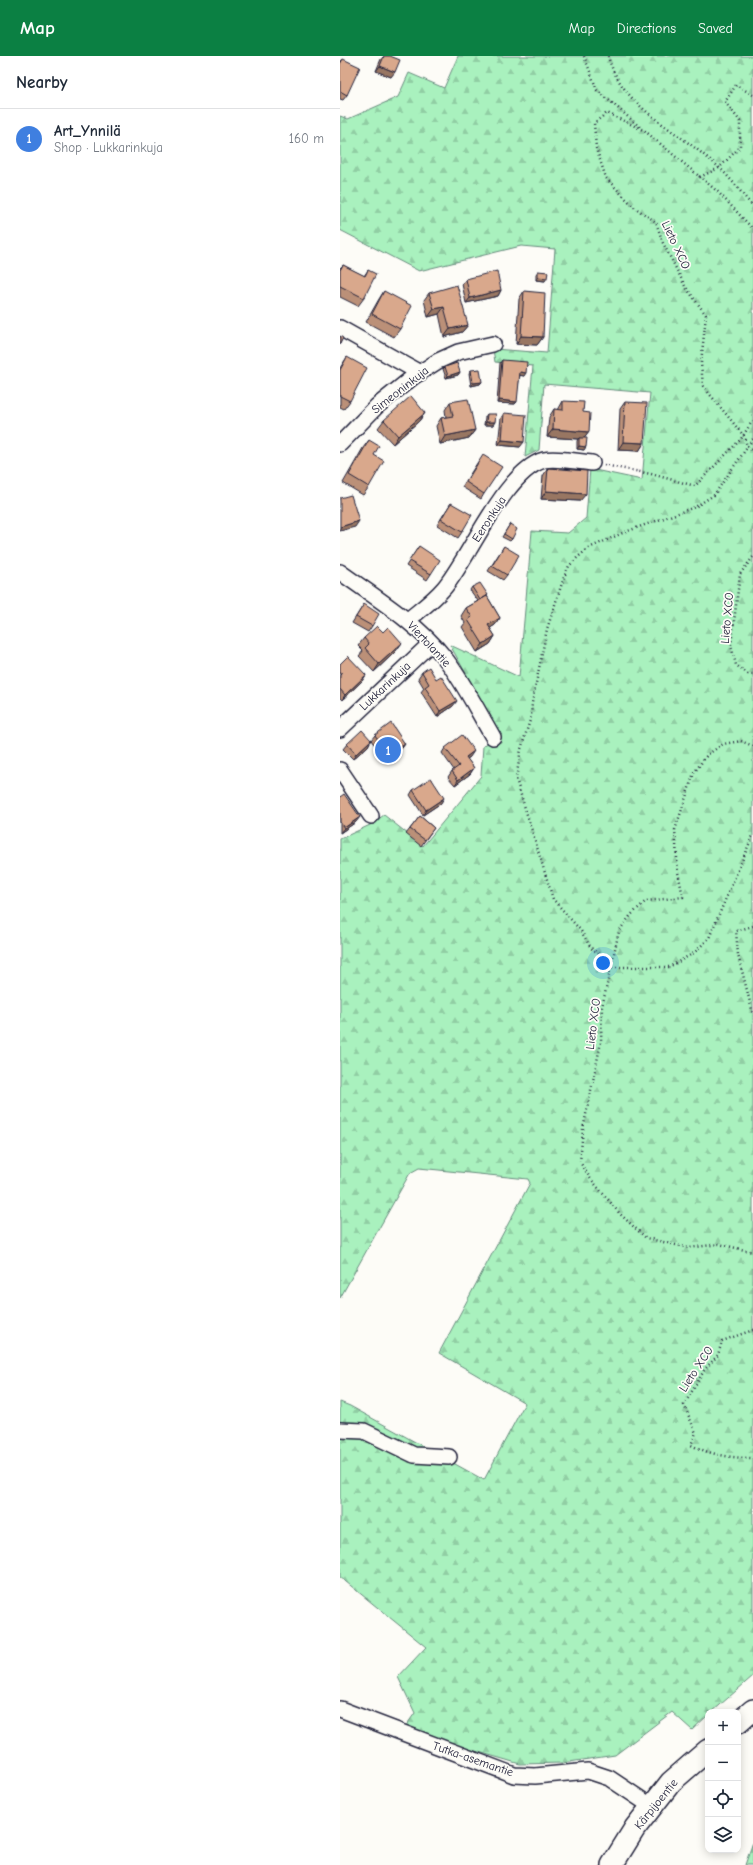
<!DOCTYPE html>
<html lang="en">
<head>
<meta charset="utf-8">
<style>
  :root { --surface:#fff; --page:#f6f6f7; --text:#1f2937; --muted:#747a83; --line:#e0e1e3; --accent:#0b8043 }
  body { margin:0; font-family:"Comic Neue",sans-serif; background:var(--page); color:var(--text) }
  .controls { position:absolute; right:12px; bottom:12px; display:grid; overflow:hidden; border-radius:8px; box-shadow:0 2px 10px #0003 }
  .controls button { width:36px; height:36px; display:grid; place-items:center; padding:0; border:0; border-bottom:1px solid var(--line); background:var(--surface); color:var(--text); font:20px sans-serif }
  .you { position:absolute; left:263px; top:907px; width:14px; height:14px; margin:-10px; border:3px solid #fff; border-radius:50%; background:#1a73e8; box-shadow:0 0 0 6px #1a73e833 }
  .badge { display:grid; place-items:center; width:26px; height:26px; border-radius:50%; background:var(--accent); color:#fff; font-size:13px; font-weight:700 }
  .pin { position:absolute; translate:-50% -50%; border:2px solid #fff; box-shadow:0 1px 4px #0006 }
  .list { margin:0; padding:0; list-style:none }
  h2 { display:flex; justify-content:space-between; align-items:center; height:52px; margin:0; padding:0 16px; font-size:17px }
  h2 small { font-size:13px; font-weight:400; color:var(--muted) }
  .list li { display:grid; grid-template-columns:26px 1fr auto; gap:12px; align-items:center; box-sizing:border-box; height:60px; padding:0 16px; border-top:1px solid var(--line) }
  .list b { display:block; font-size:15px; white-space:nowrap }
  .list p { margin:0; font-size:13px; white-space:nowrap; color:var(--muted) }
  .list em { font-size:13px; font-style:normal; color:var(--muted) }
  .icon { flex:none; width:22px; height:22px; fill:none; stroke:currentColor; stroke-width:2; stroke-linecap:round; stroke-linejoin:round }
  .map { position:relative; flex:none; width:413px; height:1809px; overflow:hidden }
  header { display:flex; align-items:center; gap:24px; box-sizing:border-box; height:56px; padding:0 20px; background:var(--accent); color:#fff }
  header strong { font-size:19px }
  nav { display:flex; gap:22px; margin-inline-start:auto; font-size:14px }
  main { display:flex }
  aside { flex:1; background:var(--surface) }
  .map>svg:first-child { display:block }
  .forest { fill:url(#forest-firs); stroke:#668a7c }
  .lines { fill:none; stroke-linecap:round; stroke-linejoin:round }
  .street-casing { stroke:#22223b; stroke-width:18 }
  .secondary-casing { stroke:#22223b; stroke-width:24 }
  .path { stroke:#22223b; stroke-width:2.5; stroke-dasharray:1 3; stroke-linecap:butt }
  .street { stroke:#fdfcf7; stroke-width:15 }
  .secondary { stroke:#fdfcf7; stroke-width:21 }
  .wall { fill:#bb9078; stroke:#22223b }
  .shaded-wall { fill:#987662; stroke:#22223b }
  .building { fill:#d9a88c; stroke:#22223b }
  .labels { text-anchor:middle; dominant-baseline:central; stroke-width:3.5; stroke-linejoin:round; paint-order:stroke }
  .street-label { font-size:12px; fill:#22223b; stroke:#fdfcf7 }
</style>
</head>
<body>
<header>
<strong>Map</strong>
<nav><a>Map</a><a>Directions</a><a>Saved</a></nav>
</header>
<main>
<aside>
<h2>Nearby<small></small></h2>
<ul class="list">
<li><span class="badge" style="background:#3f7fe0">1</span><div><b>Art_Ynnilä</b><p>Shop · Lukkarinkuja</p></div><em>160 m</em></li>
</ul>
</aside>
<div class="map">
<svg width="413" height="1809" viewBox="0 0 413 1809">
  <defs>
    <pattern id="forest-firs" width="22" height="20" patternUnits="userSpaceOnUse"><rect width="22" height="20" fill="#a9f1be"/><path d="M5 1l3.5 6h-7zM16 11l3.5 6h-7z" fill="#91cea4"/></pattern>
  </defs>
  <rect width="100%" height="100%" fill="#fdfcf7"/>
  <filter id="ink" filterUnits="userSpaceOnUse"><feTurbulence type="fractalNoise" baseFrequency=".025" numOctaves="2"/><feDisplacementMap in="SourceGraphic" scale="8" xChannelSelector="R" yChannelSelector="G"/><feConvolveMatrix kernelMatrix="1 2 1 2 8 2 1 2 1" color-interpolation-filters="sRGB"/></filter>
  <g filter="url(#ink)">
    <path class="forest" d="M118 0H413V1620L372 1656H368V1659L352 1674 332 1656 275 1699 223 1707 180 1708 63 1674 75 1657 58 1621 86 1591 0 1521V1346L10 1350 144 1424 185 1347 99 1297 190 1127 188 1123 79 1112 70 1117 0 1242V783L30 769 44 759 83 790 141 720 143 690 160 679 110 589 179 621 192 475 228 477 246 462 250 413 302 424 310 337 204 328 199 394 185 401 193 310 155 306 153 293 207 297 215 193 181 190 79 215 0 174V60L8 63 58 41 69 17 104 32Z
      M413 1786V1809H405Z"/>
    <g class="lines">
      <defs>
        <path id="street" d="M0 272 80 317
          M0 388 37 350 73 321 98 305 118 296 153 288
          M0 516C36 542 76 566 104 601 123 625 137 654 153 681
          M68 564C80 554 94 544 104 532 130 501 165 415 204 404 216 401 239 406 252 407
          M0 673 91 587
          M0 714 31 760
          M0 1374 24 1375 74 1399 109 1401
          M0 1653 174 1719 195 1720 248 1715 269 1722 311 1750"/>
        <path id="secondary" d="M398 1667 413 1654
          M272 1809 295 1772 331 1726 368 1694"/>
      </defs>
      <use href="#street" class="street-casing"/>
      <use href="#secondary" class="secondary-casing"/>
      <path class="path" d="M244 0 257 34 301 72
        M268 0C281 48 329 70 364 99 373 106 382 113 389 122 398 131 404 141 413 150
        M413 39 396 29 385 46 400 65V91L379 112 360 121 305 75 267 57 254 67 256 92 266 122 294 151 316 166 323 187 345 230 366 259 361 307 363 330 404 380 407 390 413 396
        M359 120 378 136 413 173
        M413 383 374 439 355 451 285 476 249 492 238 501 229 510 224 521 207 573 192 647 191 661 181 693 176 723 213 843 241 875 251 892 262 900 272 911H329L354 897 369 882 413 779
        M264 409 311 418 355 430 401 383 413 364
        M413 501 400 518 391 589 396 609 408 618H413
        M413 690 401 685 383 688 367 699 354 717 335 774 338 816 343 841 306 845 291 859 279 875 262 951 261 986 243 1073 240 1106 250 1122 280 1158 306 1182 349 1192 379 1188 413 1196
        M413 870 396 875 398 899 413 958
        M413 1274 382 1285 378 1299 365 1313 344 1349 356 1377 351 1389C371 1399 391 1402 413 1402"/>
      <use href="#street" class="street"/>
      <use href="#secondary" class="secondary"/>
    </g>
    <path class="wall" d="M44 0H50L51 21 36 15 41 3Z
      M3 3 7 39 3 44 0 43V6Z
      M3 209 24 220 28 214 24 242 18 250 0 241V212Z
      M198 215 205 225 196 224V218Z
      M126 223 161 234 158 240 126 247 122 228Z
      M44 235 60 273 54 281 26 266 39 243Z
      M184 235 203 281 197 289 176 288 179 243Z
      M89 237 128 269 122 276 104 281 99 258 88 261 84 244Z
      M7 301 10 345 4 353 0 351V312Z
      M162 304 184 320 180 319 175 348 157 347 160 307Z
      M105 311 120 316 118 319 106 322 103 313Z
      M131 314 142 326 140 328 131 330 129 317Z
      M223 345 243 356 249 376 244 382V394L237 393V385L238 383 207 381 209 361 214 353 218 354Z
      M110 346 135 374 129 382 100 388 96 370 101 362 106 361 105 354Z
      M285 346 304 387 299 395 278 394 280 353Z
      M85 357 79 365 53 388 38 372 44 364Z
      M164 357 180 391 158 389 161 362Z
      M147 358 153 369H144L145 361Z
      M29 384 34 399 29 431 23 439 3 427 23 392Z
      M139 404 144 438 141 443 122 431Z
      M208 412 240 445 201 443 203 420Z
      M111 447 122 476 118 482 97 469Z
      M170 468 172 483 170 485 162 481Z
      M79 490 91 518 87 524 66 510Z
      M164 490 167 519 163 524 148 515Z
      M132 531 148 539 147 540 160 562 155 569 150 572 155 580 150 588 137 596 122 571 125 567 121 560 126 552 138 545 130 534Z
      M24 548 32 570 28 576 12 567Z
      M24 582 56 595 34 616 19 600 23 595 18 590Z
      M0 608 26 619 22 625 2 644 0 642Z
      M82 616 113 650 97 661 81 636 84 632 78 622Z
      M35 679 65 688 61 693 45 704 31 684Z
      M31 684 28 690 13 703 3 693 7 688Z
      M105 692 130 701 127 703 134 712 130 718 115 729 108 721 112 715 114 714 102 697Z
      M73 734 101 747 83 759 70 739Z
      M0 741 16 766 0 777Z
      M80 760 94 772 81 790 66 778Z"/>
    <path class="shaded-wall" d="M40 10 55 16 51 21 36 15Z
      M198 221 207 222 205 225 196 224Z
      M161 234 158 240 126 247 130 242Z
      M104 251 99 258 88 261 94 253Z
      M128 269 122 276 104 281 110 273Z
      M181 280 203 281 197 289 176 288Z
      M120 316 118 319 106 322 108 320Z
      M180 316 186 317 184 320 178 319Z
      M142 326 140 328 131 330 133 327Z
      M159 344 177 346 175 348 157 347Z
      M85 357 79 365 53 388 58 380Z
      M146 366H155L153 369H144Z
      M213 373 249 376 243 384 239 382 238 383 207 381Z
      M135 374 129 382 100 388 105 380Z
      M162 384 184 386 180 391 158 389Z
      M283 386 304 387 299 395 278 394Z
      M239 390 246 391 244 394 237 393Z
      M206 435 246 438 240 445 201 443Z
      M19 465 15 471 0 475V471Z
      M160 562 155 569 143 577 148 569Z
      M155 580 150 588 137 596 143 588Z
      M62 587 56 595 34 616 39 608Z
      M26 619 22 625 2 644 5 639Z
      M117 645 113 650 97 661 100 655Z
      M31 684 28 690 13 703 16 698Z
      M65 688 61 693 45 704 49 699Z
      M134 695 130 701 122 706 126 701Z
      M134 712 130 718 115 729 118 724Z
      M104 742 101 747 83 759 86 754Z
      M20 761 16 766 0 777 4 772Z"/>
    <path class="building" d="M44 0H50L60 4 55 16 40 10Z
      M3 3 20 11 7 39 0 35V8Z
      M3 209 25 220 28 214 36 218 24 242 0 230V214Z
      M157 215 161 234 130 242 126 223Z
      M198 215 208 216 207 222 198 221Z
      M117 229 128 269 110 273 104 251 94 253 89 237Z
      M44 235 72 250 60 273 32 258Z
      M184 235 205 237 203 281 181 280Z
      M0 280 3 282 0 288Z
      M7 301 27 312 10 345 0 340V314Z
      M162 304 187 306 186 317 180 316 177 346 159 344Z
      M117 307 120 316 108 320 105 311Z
      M140 313 142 326 133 327 131 314Z
      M71 340 85 357 58 380 44 364Z
      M128 343 135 374 105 380 101 362 113 360 110 346Z
      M223 345 244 346 243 356 250 357 249 376 213 373 214 353 223 354Z
      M285 346 307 347 304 387 283 386Z
      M164 357 186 359 184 386 162 384Z
      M147 358H156L155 366H146Z
      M239 382H247L246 391 239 390Z
      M29 384 39 390 34 399 44 405 29 431 9 419Z
      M143 399 162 411 144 438 126 426Z
      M208 412 247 415 246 438 206 435Z
      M11 439 19 465 0 471V442Z
      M111 447 132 459 122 476 101 463Z
      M170 468 177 473 172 483 164 478Z
      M79 490 100 504 91 518 69 505Z
      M164 490 179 499 167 519 152 510Z
      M140 527 148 539 140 544 132 531Z
      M147 540 160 562 148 569 155 580 143 588 128 564 132 561 126 552Z
      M24 548 39 558 32 570 16 561Z
      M37 570 43 576 48 571 62 587 39 608 25 592 29 588 24 582Z
      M8 600 26 619 5 639 0 633V619L2 617 0 616V608Z
      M89 611 96 623 101 620 117 645 100 655 85 631 89 628 82 616Z
      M51 667 65 688 49 699 35 679Z
      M22 674 31 684 16 698 7 688Z
      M122 679 134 695 126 701 134 712 118 724 112 715 119 710 105 692Z
      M91 722 104 742 86 754 73 734Z
      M4 738 20 761 4 772 0 766V741Z
      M80 760 94 772 85 784 70 773Z"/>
  </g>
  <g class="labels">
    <g class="street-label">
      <text transform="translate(336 189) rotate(65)">Lieto XCO</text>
      <text transform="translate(60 334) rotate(-38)">Simeoninkuja</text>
      <text transform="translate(149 463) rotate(-57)">Eeronkuja</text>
      <text transform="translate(387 562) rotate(-85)">Lieto XCO</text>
      <text transform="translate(89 588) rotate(47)">Viertolantie</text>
      <text transform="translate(45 630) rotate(-43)">Lukkarinkuja</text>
      <text transform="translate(253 968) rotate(-83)">Lieto XCO</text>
      <text transform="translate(356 1313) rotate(-57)">Lieto XCO</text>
      <text transform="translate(133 1703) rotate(19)">Tutka-asemantie</text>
      <text transform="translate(316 1748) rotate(-51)">Kärpijoentie</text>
    </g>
  </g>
</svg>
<div class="controls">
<button>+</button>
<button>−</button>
<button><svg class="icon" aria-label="locate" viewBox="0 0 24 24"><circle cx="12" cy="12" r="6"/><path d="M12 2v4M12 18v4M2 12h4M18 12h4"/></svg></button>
<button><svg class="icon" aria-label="layers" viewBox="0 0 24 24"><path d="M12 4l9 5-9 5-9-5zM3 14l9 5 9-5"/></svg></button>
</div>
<div class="you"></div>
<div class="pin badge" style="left:48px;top:694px;background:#3f7fe0">1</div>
</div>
</main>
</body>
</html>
